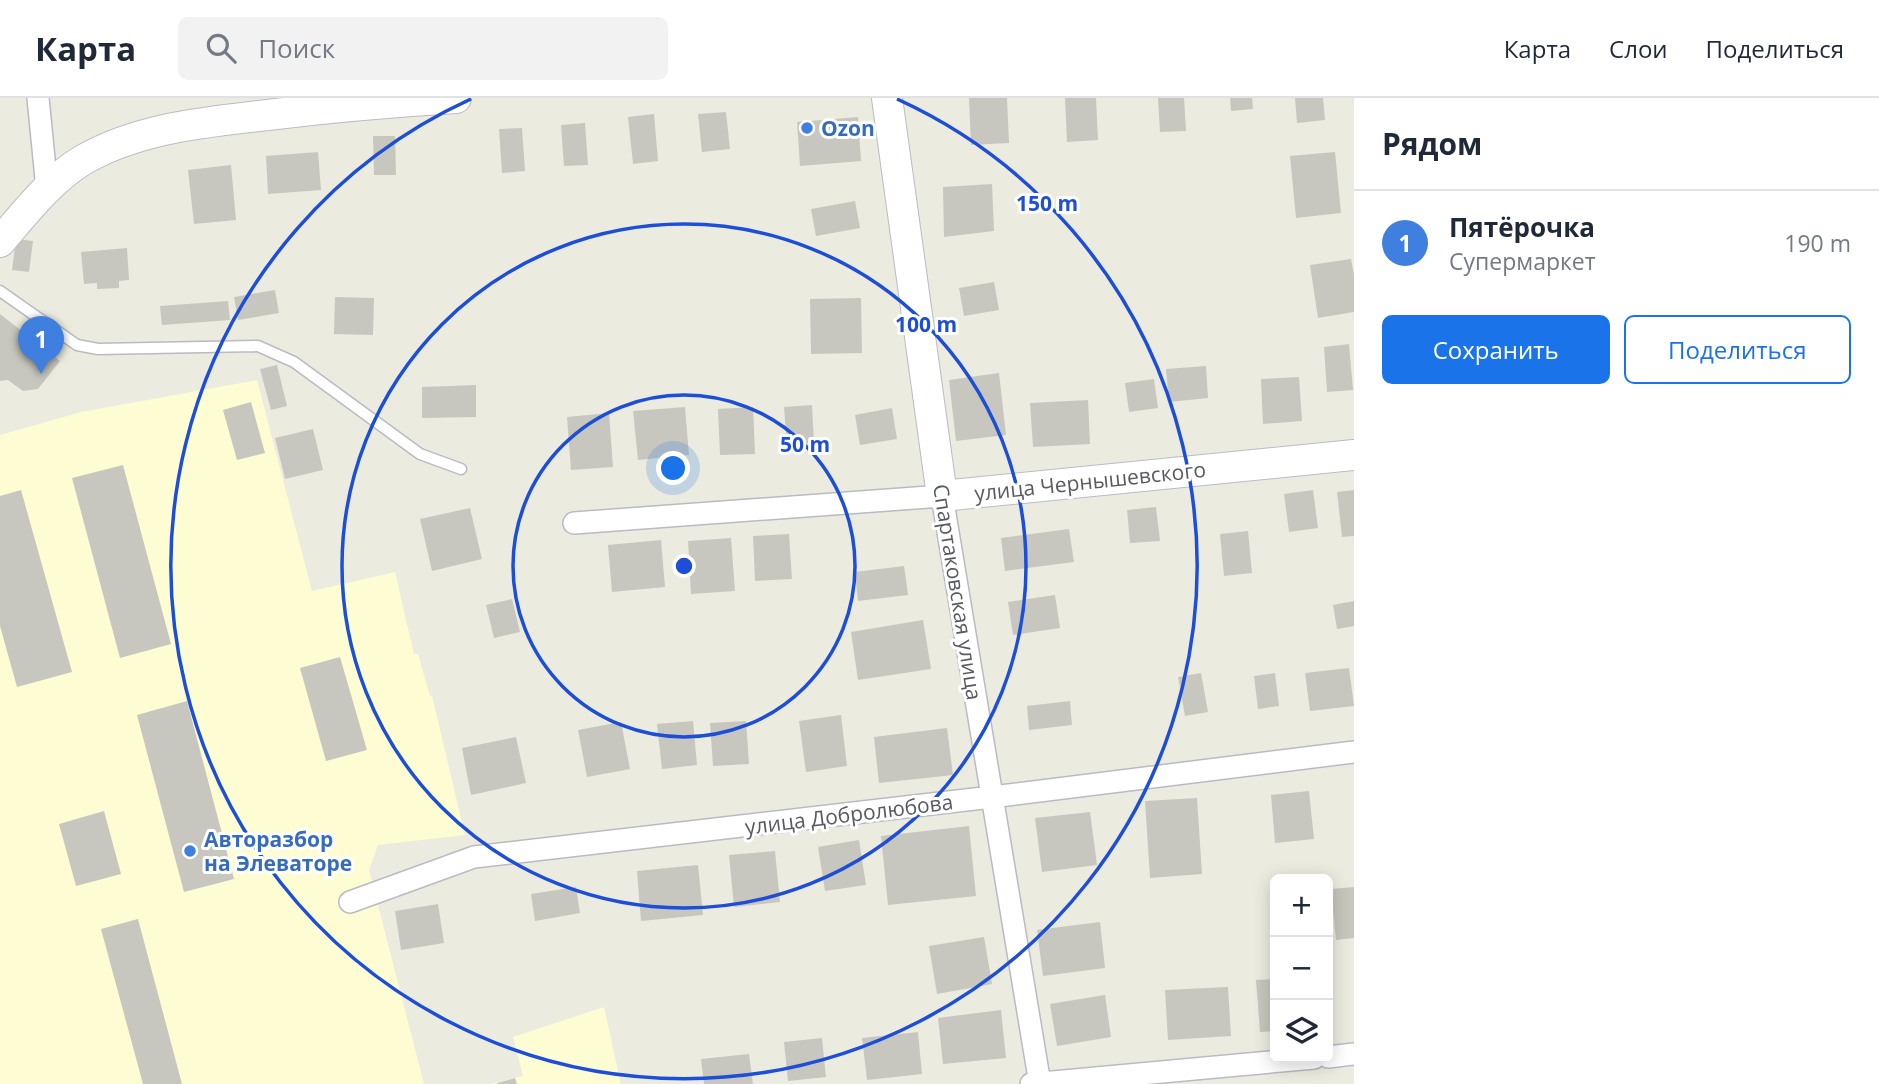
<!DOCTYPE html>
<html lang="ru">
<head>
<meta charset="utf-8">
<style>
  :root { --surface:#fff; --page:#f2f2f3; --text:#1f2937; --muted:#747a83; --line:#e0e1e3; --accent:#1a73e8 }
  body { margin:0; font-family:"Open Sans",sans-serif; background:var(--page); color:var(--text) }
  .controls { position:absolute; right:21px; bottom:21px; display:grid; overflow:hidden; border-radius:10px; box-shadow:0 4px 18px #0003 }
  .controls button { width:63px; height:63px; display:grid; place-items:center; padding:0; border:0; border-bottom:2px solid var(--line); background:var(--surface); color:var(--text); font:35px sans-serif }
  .you { position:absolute; left:674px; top:371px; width:24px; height:24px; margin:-18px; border:5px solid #fff; border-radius:50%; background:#1a73e8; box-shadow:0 0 0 10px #1a73e833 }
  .badge { display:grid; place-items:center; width:46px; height:46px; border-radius:50%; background:var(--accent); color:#fff; font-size:23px; font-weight:700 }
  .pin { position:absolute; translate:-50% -58px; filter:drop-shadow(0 2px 4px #0008) }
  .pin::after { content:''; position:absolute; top:37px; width:24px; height:21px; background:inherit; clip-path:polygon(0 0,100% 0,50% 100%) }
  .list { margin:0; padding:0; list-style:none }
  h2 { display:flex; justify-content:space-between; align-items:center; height:91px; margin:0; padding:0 28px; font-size:30px }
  h2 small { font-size:23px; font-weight:400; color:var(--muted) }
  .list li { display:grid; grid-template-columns:46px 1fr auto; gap:21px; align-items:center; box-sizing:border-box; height:105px; padding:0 28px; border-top:2px solid var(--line) }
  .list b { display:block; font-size:26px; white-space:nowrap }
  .list p { margin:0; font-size:23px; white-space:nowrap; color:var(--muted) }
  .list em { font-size:23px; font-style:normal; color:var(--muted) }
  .actions { display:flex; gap:14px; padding:21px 28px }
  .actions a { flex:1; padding:16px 0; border:2px solid var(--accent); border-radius:10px; text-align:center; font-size:24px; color:var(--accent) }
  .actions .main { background:var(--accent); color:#fff }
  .icon { flex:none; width:38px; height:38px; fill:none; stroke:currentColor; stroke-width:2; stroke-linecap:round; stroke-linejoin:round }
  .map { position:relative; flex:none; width:1354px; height:986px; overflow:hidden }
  header { display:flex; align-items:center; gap:42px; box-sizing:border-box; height:98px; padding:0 35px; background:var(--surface); border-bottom:2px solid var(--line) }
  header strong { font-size:33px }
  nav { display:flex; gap:38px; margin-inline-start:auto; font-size:24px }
  .search { width:490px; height:63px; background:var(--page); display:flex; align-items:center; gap:18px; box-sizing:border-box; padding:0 24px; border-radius:10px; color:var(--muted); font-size:26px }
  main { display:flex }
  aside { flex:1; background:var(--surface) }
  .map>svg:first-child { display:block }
  .commercial { fill:#fdfcd3 }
  .building { fill:#c8c7bf }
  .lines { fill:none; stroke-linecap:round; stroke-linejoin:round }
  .lane-casing { stroke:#babbc2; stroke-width:13 }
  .street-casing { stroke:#babbc2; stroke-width:24 }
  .secondary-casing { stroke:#babcc4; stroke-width:32 }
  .lane { stroke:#fff; stroke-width:10 }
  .street { stroke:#fff; stroke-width:21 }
  .secondary { stroke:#fff; stroke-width:30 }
  .ring { fill:none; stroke:#1d4ed8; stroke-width:3.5 }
  .shop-dot { fill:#3f7fe0; stroke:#fff; stroke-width:2.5 }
  .labels { text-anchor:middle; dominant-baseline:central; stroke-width:6; stroke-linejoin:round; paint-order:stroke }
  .shop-label { font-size:21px; font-weight:bold; fill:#366cbe; stroke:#fff; text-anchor:start }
  .street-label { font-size:21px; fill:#585a61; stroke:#fff }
  .centre { fill:#1d4ed8; stroke:#fff; stroke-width:3.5 }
  .ring-label { font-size:21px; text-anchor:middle; font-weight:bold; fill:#1d4ed8; stroke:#fff; stroke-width:6; stroke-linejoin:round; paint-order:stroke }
</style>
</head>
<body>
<header>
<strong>Карта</strong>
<div class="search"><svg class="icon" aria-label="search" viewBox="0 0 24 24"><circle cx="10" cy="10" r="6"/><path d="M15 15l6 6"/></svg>Поиск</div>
<nav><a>Карта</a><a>Слои</a><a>Поделиться</a></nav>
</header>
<main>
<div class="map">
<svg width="1354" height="986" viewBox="0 0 1354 986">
  <rect width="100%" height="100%" fill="#ecebdf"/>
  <path class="commercial" d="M257 282 312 493 395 474 414 556H418L430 598H432L465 737 378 747 369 772 424 986H0V337L81 314Z
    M604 909 621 986H490L523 978 513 939Z"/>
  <path class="building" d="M969 0H1007L1009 45 971 47Z
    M1065 0H1096L1098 42 1067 44Z
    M1158 0H1184L1186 33 1160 34Z
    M1230 0H1252L1253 11 1231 13Z
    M1295 0H1323L1325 22 1297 25Z
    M726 14 730 51 702 54 698 16Z
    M654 16 658 63 633 66 628 19Z
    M858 19 861 63 800 68 797 24Z
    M585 25 588 67 564 68 561 27Z
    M522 30 525 73 502 75 499 31Z
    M373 38H395L396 77H374Z
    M318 54 321 92 268 96 266 58Z
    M1335 54 1341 115 1296 120 1290 58Z
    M231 67 236 122 194 126 188 72Z
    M992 86 994 133 944 139 943 89Z
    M855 103 860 130 816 138 811 111Z
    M16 141 33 143 29 174 12 172Z
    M127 150 129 182 119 183V190L97 191V185L84 186 81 154Z
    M1351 161 1354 177V214L1318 220 1310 167Z
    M994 184 999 212 964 218 959 190Z
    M275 192 279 215 238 222 234 199Z
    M335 199 374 200 373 237 334 236Z
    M861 200 862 255 811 256 810 201Z
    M228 203 230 222 162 227 160 208Z
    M0 216 60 263 38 291 23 293 8 282 0 283Z
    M1349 246 1353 292 1327 294 1324 249Z
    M277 267 287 308 271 312 260 271Z
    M1206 268 1208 300 1169 304 1166 271Z
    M999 275 1006 337 956 343 949 282Z
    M1299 279 1302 323 1263 326 1261 281Z
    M1154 281 1158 310 1129 314 1125 285Z
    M476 287V319L422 320V289Z
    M1088 302 1090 346 1033 349 1030 305Z
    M251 304 265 355 237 362 223 312Z
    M812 307 814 345 787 347 784 309Z
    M685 309 689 357 638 362 633 313Z
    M753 309 755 356 720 357 718 311Z
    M892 310 897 341 860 347 855 317Z
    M609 315 613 369 571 372 567 319Z
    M313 331 323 372 285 381 275 340Z
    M123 367 171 546 120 560 72 380Z
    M21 392 72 574 17 589 0 528V398Z
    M1313 392 1318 430 1289 434 1284 396Z
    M1354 392V438L1342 439 1337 394Z
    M1156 409 1160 443 1130 445 1127 412Z
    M470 410 482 461 432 473 420 421Z
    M1069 431 1074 464 1005 473 1001 440Z
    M1248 433 1252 475 1224 478 1220 436Z
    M789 436 792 481 755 483 753 438Z
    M731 440 735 493 691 496 688 443Z
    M661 442 665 489 612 494 608 447Z
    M904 468 908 497 858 503 855 474Z
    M1055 497 1060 530 1013 537 1008 504Z
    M512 501 520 534 494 540 486 507Z
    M1354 503V528L1337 531 1333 507Z
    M923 522 931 571 858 582 851 534Z
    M340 559 367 652 326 663 300 570Z
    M1349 570 1354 608 1310 613 1305 575Z
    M1201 575 1208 614 1185 618 1178 579Z
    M1275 575 1279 608 1258 611 1254 578Z
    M187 603 234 781 184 794 137 617Z
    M1070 603 1072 627 1029 632 1027 608Z
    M841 617 847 668 806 674 799 623Z
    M693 623 697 667 662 671 657 626Z
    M746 623 749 666 713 668 710 625Z
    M621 624 630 671 587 679 578 632Z
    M947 630 953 677 879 685 874 639Z
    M516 639 526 685 471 697 462 650Z
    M1309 693 1314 741 1275 745 1271 697Z
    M1197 700 1202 776 1150 780 1145 703Z
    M104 713 121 776 76 788 59 726Z
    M1090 714 1097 767 1042 774 1035 720Z
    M969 728 976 798 888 807 881 738Z
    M859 742 866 787 825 793 818 749Z
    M775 753 780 804 734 809 729 757Z
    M698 767 703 817 641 823 637 773Z
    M576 789 580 815 535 823 531 796Z
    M1354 789V840L1336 842 1331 791Z
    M438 806 444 845 401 852 395 813Z
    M138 821 182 986H143L101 831Z
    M1100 824 1105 870 1043 878 1037 832Z
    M984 839 992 886 937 896 929 848Z
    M1275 881V933L1260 934 1256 882Z
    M1228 889 1231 938 1168 942 1165 892Z
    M1105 897 1111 939 1057 948 1050 906Z
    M1001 912 1006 960 943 966 938 920Z
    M918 934 922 976 867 982 862 940Z
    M822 940 826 979 788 983 784 944Z
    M749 956 753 986H704L701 961Z
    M515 980 517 986H497V985Z"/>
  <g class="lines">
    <defs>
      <path id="lane" d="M0 193 77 247 98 251 258 248 294 264 420 356 461 371"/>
      <path id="street" d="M38 0 47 91
        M574 425 942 398 1040 986
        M350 804 474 759 992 699 1354 654
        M1328 959 1354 956
        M1031 986 1314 960"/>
      <path id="secondary" d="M887 0 942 398 1354 357
        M0 144C24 116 51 81 83 62 137 31 199 25 259 18 324 10 390 4 456 0"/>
    </defs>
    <use href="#lane" class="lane-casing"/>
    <use href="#street" class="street-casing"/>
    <use href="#secondary" class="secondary-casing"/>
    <use href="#lane" class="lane"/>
    <use href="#street" class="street"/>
    <use href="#secondary" class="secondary"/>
  </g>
  <g class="ring">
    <circle cx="684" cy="468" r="171"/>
    <circle cx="684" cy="468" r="342"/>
    <path d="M897 1A513 513 0 1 1 471 1"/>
  </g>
  <g class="shop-dot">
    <circle cx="807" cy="30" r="7"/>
    <circle cx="190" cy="753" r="7"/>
  </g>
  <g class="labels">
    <g class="shop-label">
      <text x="821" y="30">Ozon</text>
      <text x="204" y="741">Авторазбор<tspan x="204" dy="24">на Элеваторе</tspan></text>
    </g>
    <g class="street-label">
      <text transform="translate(1090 383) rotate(-6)">улица Чернышевского</text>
      <text transform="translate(958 494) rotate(81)">Спартаковская улица</text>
      <text transform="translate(849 716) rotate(-7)">улица Добролюбова</text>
    </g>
  </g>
  <circle cx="684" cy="468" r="10" class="centre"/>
  <g class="ring-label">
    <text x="1047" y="113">150 m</text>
    <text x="926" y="234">100 m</text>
    <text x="805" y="354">50 m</text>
  </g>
</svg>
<div class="controls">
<button>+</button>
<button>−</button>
<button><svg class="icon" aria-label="layers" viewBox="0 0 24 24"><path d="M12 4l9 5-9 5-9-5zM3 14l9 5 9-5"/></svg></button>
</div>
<div class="you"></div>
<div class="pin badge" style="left:41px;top:276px;background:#3f7fe0">1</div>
</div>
<aside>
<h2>Рядом<small></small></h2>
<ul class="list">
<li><span class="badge" style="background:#3f7fe0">1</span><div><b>Пятёрочка</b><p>Супермаркет</p></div><em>190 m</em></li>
</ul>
<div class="actions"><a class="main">Сохранить</a><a>Поделиться</a></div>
</aside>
</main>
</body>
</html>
